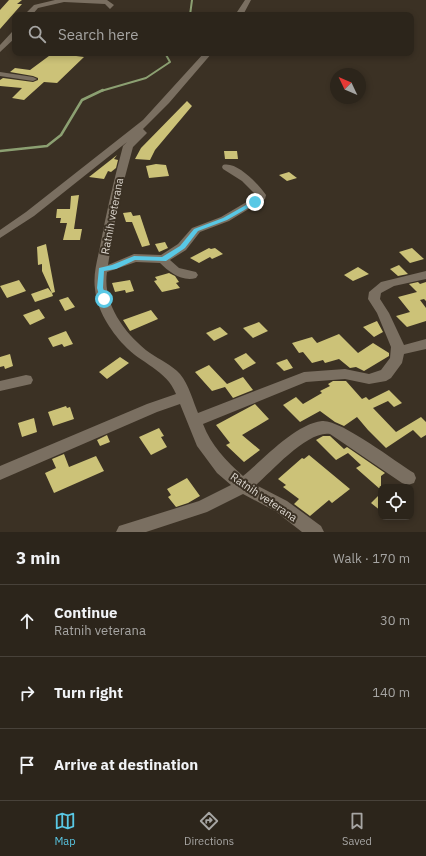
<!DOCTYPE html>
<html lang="en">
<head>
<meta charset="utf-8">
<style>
  :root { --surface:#2c251b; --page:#342d24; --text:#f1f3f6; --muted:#a6a5a3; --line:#48423a; --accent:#59c8e5 }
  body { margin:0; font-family:"IBM Plex Sans",sans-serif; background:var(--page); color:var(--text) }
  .controls { position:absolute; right:12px; bottom:12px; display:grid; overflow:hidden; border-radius:8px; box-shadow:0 2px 6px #0003 }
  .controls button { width:36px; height:36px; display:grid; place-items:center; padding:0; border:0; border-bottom:1px solid var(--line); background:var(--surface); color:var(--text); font:20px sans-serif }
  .compass { position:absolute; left:330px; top:68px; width:36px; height:36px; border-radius:50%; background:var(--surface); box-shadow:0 2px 6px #0003; rotate:314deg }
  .stop { position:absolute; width:12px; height:12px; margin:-9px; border:3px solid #59c8e5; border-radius:50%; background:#fff }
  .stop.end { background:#59c8e5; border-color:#fff; box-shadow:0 1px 4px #0008 }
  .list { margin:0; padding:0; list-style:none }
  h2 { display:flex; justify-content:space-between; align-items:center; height:52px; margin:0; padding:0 16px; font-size:17px }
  h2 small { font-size:13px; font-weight:400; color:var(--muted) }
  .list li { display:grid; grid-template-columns:26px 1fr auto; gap:12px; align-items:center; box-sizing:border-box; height:72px; padding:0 16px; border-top:1px solid var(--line) }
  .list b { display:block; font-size:15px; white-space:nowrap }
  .list p { margin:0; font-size:13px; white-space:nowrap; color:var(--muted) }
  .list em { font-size:13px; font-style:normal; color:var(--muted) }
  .icon { flex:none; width:22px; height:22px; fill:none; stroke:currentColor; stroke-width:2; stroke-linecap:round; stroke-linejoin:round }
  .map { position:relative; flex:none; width:426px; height:532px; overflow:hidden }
  .search { position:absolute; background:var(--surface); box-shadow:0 2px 6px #0003; left:12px; right:12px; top:12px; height:44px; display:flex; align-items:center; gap:10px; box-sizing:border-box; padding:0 14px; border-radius:8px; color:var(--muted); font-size:15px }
  .sheet { height:268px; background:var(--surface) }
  nav { display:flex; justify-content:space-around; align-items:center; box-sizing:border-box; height:56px; border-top:1px solid var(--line); background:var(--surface); font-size:11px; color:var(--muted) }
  nav a { display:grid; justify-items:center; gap:2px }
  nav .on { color:var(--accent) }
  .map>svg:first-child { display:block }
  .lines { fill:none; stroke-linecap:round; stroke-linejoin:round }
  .stream-far1 { stroke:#8ca072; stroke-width:2 }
  .stream { stroke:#8ca072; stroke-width:2.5 }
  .building { fill:#ccc278 }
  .minor { fill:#7a6f61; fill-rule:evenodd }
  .route { fill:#59c8e5 }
  .labels { text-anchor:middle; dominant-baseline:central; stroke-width:4; stroke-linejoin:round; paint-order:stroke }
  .street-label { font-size:11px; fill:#ded8d0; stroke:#3b3124 }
</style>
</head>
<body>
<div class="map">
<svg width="426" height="532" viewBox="0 0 426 532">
  <rect width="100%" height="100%" fill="#3b3124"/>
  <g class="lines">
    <path class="stream-far1" d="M190 15 192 0
      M101 91 146 78 170 62 165 53"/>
    <path class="stream" d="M0 151 47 146 61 135 82 100 103 90"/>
  </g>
  <path class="building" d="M9 0H22L17 4H22L0 29V10Z
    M53 53 84 57 57 83 44 82 24 100 12 98 22 88 0 86V80L3 78 33 82 38 80V78L33 76 10 72 15 68 30 70Z
    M187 101 192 106 155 150 150 160 135 159 141 148Z
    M224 151H237L238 159H225Z
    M117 155 114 159 118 160 116 168 111 172 108 171 104 179 89 177Z
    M156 164 166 165 169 176 149 178 146 166Z
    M289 172 297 178 287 181 279 175Z
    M79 195 74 229H82L80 240H63L67 223H60L61 218H56L57 209H70L71 196Z
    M131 212 133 216 140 215 150 245 142 247 132 222H126L123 213Z
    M165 242 168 248 159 252 155 244Z
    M46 244 55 292 52 293 53 296 35 302 31 294 48 288 52 293 42 271V264L38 265 37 247Z
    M209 248 211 249 215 248 223 254 212 259 210 257 199 263 190 258Z
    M412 248 424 259 410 263 399 252Z
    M399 265 408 274 398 276 390 269Z
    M358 267 369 274 353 281 344 275Z
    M169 273 175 276 179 282 176 283 180 288 162 292 154 281 157 280 155 277Z
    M19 280 26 291 7 298 0 286Z
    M130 280 134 291 126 293 125 290 115 292 112 283Z
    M418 282 420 284 426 282V301L424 299 420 300 426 308V321L407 327 396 316 410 312 398 297 417 292 409 284Z
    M68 297 75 307 65 311 59 300Z
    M39 309 45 318 30 325 23 315Z
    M151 310 158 319 130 331 123 320Z
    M377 321 383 332 374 337 363 327Z
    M259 322 268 331 253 338 243 328Z
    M220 327 228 334 214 341 206 333Z
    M66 331 73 344 64 347 62 344 53 347 48 338Z
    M339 334 358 353 373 343 389 353V356L364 371 356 367 350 368 339 359 325 363 323 360 312 363 303 352 299 353 292 343 312 337 317 343Z
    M246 353 256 363 243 370 234 359Z
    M10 354 13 366 5 369 4 366 0 367V357Z
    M120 357 129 363 107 379 99 372Z
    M287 359 293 368 284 371 276 363Z
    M209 365 227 384 243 377 253 390 233 398 225 387 212 391 195 372Z
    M333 381H346L362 399 366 397 369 400 389 390 402 403 394 407 388 401 373 408 396 432 421 417 426 422V435L421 438 413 430 386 448 368 430 357 417 344 426 335 422 320 411 300 422 283 405 296 397 303 404 322 393 320 391 330 386 328 384Z
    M255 404 269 419 242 435 260 450 244 462 226 445 230 443 216 425Z
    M66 406 67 408 70 407 74 419 53 426 48 412Z
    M34 418 37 432 22 437 18 423Z
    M159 428 164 436 161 437 167 447 151 455 139 437Z
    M107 435 110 442 100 446 97 440Z
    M323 436H330L344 449 347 447 385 473 381 476V490L356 468 361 465 348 453 336 460 316 440Z
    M64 454 69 467 96 456 104 471 54 493 45 473 56 468 52 459Z
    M309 455 350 489 332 503 329 500 310 516 294 504 299 499 283 487 286 485 278 479 302 458 304 459Z
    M187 478 200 496 188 503 176 507 168 497 171 495 167 489Z
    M381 493V511L371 503Z"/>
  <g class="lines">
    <path class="minor" d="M55 0H107L114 5 110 9 105 4 64 2 38 8 32 15H24L34 5Z
      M245 0H251L243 15H235Z
      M12 32H15V38L0 52V45Z
      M204 53H212L169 103 143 129 147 133 133 147 118 203 108 265 134 254 161 255 178 244 192 228 221 217 255 197 256 195 242 181 223 169 222 167 223 165C237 161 259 185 266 195L265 199 229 221 200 232 186 250 170 260 179 268 196 272 198 275 196 278C182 282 169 272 160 263L136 262 107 272C102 304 126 335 150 353 160 360 172 365 180 374 189 385 193 401 198 413L304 372 345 369 369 374 381 370 390 358 391 347 377 313 368 299 369 292 381 282 426 271V279L394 286 381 293 380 299 389 313 404 345 426 339V349L404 354 402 363 391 378 386 381 369 384 345 379 306 382 203 424C211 445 226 461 243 476 264 459 295 424 322 421 340 419 396 462 414 473L416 478 414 483 408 485 402 483 330 434C308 430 272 471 256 485L287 501 321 526 324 532H302L275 511 243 494 207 512 146 532H116L119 526 199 501 231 485 217 473 197 446 180 404 157 412 0 480V466L147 404 176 394C167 370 140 363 124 345 110 330 97 310 95 289 93 275 97 261 100 247 106 213 114 180 123 146L127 142 34 216 0 238V230L26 212 143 120Z
      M0 72 33 77 37 79 33 81 0 76Z
      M26 375 31 376 33 380 31 384 0 391V381Z"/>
  </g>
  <path class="route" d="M253 201 258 202 227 220 198 231 185 248 166 261 135 260 116 269 104 271 103 288 107 299 101 301 97 288 99 268 112 265 134 256 162 257 180 246 194 229 223 218Z"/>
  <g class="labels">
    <g class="street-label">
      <text transform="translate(112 216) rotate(-79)">Ratnih veterana</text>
      <text transform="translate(264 497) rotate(34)">Ratnih veterana</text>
    </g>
  </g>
</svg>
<div class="controls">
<button><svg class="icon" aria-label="locate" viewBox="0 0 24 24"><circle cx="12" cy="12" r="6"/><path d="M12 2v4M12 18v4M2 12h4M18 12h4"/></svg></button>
</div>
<svg class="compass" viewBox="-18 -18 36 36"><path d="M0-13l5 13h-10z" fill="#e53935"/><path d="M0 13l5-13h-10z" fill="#a6a5a3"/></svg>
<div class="stop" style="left:104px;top:299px"></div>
<div class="stop end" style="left:255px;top:202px"></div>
<div class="search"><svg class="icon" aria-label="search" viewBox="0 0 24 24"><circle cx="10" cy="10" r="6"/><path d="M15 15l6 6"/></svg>Search here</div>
</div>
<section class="sheet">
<h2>3 min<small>Walk · 170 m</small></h2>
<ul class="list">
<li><svg class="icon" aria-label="ahead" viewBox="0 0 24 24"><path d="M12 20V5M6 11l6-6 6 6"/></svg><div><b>Continue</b><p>Ratnih veterana</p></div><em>30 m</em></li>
<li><svg class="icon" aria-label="right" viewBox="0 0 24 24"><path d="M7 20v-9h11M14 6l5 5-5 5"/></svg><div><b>Turn right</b></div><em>140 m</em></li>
<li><svg class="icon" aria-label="arrive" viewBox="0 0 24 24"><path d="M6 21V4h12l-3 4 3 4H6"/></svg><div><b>Arrive at destination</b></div></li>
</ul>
</section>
<nav>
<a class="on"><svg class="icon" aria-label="map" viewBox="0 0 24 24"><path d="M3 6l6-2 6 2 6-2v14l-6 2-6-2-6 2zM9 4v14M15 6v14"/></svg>Map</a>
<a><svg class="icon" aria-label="directions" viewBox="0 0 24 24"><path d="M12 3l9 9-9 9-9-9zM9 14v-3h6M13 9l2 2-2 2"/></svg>Directions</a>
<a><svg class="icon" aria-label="saved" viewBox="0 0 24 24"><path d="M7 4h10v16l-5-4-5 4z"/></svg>Saved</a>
</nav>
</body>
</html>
